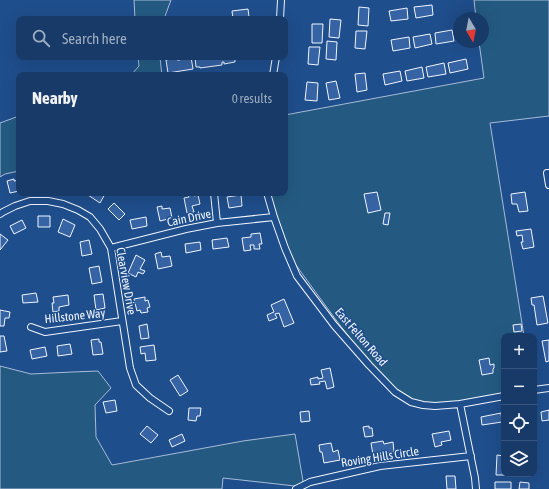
<!DOCTYPE html>
<html lang="en">
<head>
<meta charset="utf-8">
<style>
  :root { --surface:#173a69; --page:#244571; --text:#f1f3f6; --muted:#9eadc0; --line:#36547d }
  body { margin:0; font-family:"Asap Condensed",sans-serif; background:var(--page); color:var(--text) }
  .controls { position:absolute; right:12px; bottom:12px; display:grid; overflow:hidden; border-radius:8px; box-shadow:0 4px 16px #0002 }
  .controls button { width:36px; height:36px; display:grid; place-items:center; padding:0; border:0; border-bottom:1px solid var(--line); background:var(--surface); color:var(--text); font:20px sans-serif }
  .compass { position:absolute; left:453px; top:12px; width:36px; height:36px; border-radius:50%; background:var(--surface); box-shadow:0 4px 16px #0002; rotate:170deg }
  .list { margin:0; padding:0; list-style:none }
  h2 { display:flex; justify-content:space-between; align-items:center; height:52px; margin:0; padding:0 16px; font-size:17px }
  h2 small { font-size:13px; font-weight:400; color:var(--muted) }
  .icon { flex:none; width:22px; height:22px; fill:none; stroke:currentColor; stroke-width:2; stroke-linecap:round; stroke-linejoin:round }
  .map { position:relative; flex:none; width:549px; height:489px; overflow:hidden }
  .search { position:absolute; background:var(--surface); box-shadow:0 4px 16px #0002; left:16px; top:16px; width:272px; height:44px; display:flex; align-items:center; gap:10px; box-sizing:border-box; padding:0 14px; border-radius:8px; color:var(--muted); font-size:15px }
  .panel { position:absolute; background:var(--surface); box-shadow:0 4px 16px #0002; left:16px; top:72px; width:272px; height:124px; border-radius:8px }
  .map>svg:first-child { display:block }
  .green { fill:#245a82; stroke:#a8bbd7 }
  .building { fill:#3563a3; stroke:#f2f6ff }
  .lines { fill:none; stroke-linecap:round; stroke-linejoin:round }
  .minor-casing { stroke:#f2f6ff; stroke-width:8 }
  .minor { stroke:#1f4e8c; stroke-width:6 }
  .labels { text-anchor:middle; dominant-baseline:central; stroke-width:3; stroke-linejoin:round; paint-order:stroke }
  .street-label { font-size:12px; fill:#f2f6ff; stroke:#1f4e8c }
</style>
</head>
<body>
<div class="map">
<svg width="549" height="489" viewBox="0 0 549 489">
  <rect width="100%" height="100%" fill="#1f4e8c"/>
  <path class="green" d="M134 0H171L164 19H135Z
    M474 0H549V116L490 123 524 336H504V396L460 404 418 403 402 396 380 376 339 324 290 257 274 217 270 193H285V115L484 78 479 42H483V18H476Z
    M138 57H160L161 67 162 75H131L139 66Z
    M19 116V171L5 174 0 177V123Z
    M0 366 31 374 72 372 98 371 111 388 95 405 96 437 112 465 243 441 295 434 304 487 223 478 222 489H0Z"/>
  <path class="building" d="M432 5 433 15 416 18 414 7Z
    M359 7 369 8 368 26 358 25Z
    M407 8 408 19 391 21 389 11Z
    M248 9 249 17 233 19 232 11Z
    M330 19 341 20 339 38 329 37Z
    M312 24H323L322 43H312Z
    M452 30 454 41 436 44 435 33Z
    M356 31H367L365 49 355 48Z
    M430 34 432 44 415 48 413 37Z
    M409 37 410 48 393 51 391 40Z
    M327 41 337 42 336 60 326 59Z
    M309 47H320L318 65 308 64Z
    M180 57H191L193 69 168 73 166 60 177 58V60H180Z
    M195 57H235V62L224 64V62H222V65L200 68V67H196Z
    M466 59 468 69 450 73 448 63Z
    M444 63 446 74 428 77 426 67Z
    M422 67 424 78 407 81 405 71Z
    M400 71 402 81 385 85 383 74Z
    M365 73 367 90 357 92 355 74Z
    M336 81 340 98 329 100 326 83Z
    M307 82 318 83 317 101 305 100Z
    M14 179V181L19 180V191L10 193 7 181Z
    M377 192 381 210 368 213 364 194Z
    M525 192 528 211 519 212 517 204H512L511 194Z
    M89 193H104L105 194 100 203 88 195Z
    M194 193V196L198 195 200 204 192 206 194 212 187 213 184 198 189 197 188 194Z
    M241 195 242 206 229 208 227 197Z
    M114 203 125 214 119 220 108 209Z
    M162 206V209L170 208 172 218 160 221 157 207Z
    M385 213H390L388 225 383 224Z
    M38 216H50V227H38Z
    M146 217 147 226 132 229 130 220Z
    M63 219 75 225 70 237 58 232Z
    M22 220 26 228 14 234 10 226Z
    M531 229 534 247 523 249 521 242H523L522 235 517 236 516 231Z
    M260 233 262 244H259L260 249H254V245H250L251 250 244 251 242 238 251 237V234Z
    M0 234 8 240 0 250Z
    M227 238 229 247 213 249 212 240Z
    M89 240 92 254 82 256 80 242Z
    M200 242 201 250 186 253 185 244Z
    M161 252 162 257 170 256 172 266 158 269 155 254Z
    M136 255 145 260 140 269 145 271 143 274 138 272 136 277 128 273Z
    M99 266 102 282 92 284 89 268Z
    M36 293 38 302 23 303 22 295Z
    M103 294 105 308 96 310 94 295Z
    M68 295 69 305 59 307V311L53 312 52 303H54L53 297Z
    M543 296 548 323 537 325 534 305H532L531 298Z
    M145 297V301L148 300 150 307 147 308 148 312 141 313 140 310 137 311 134 299Z
    M284 299 294 323 284 327 279 313 275 314 277 318 269 321 267 315 274 312 271 305Z
    M0 310 10 312 9 318H5L4 326H0Z
    M147 324 149 338 141 339 139 326Z
    M521 324 522 331 514 332 513 325Z
    M0 336H4L7 351 0 352Z
    M99 339V342H101L103 354 93 355 91 340Z
    M549 340V361L546 362 542 341Z
    M70 344 72 354 58 356 57 346Z
    M154 345 156 360 146 361 145 353 141 354 140 347Z
    M45 347 47 356 32 359 30 350Z
    M489 358 490 365 494 364V368L493 369V373L482 375 479 360Z
    M330 368 334 387 327 389 325 381 319 382 320 384 311 385 310 379 318 377V379L323 378 321 370Z
    M178 375 188 391 180 396 170 380Z
    M115 400 117 411 106 413 103 402Z
    M189 408H201L200 416H197L196 421 188 420Z
    M549 410V420L542 421 541 412Z
    M309 411 310 421 301 422 300 412Z
    M501 413 502 422 482 425 481 417Z
    M147 426 158 435 151 443 140 434Z
    M369 426V428H372L373 436 365 437 363 427Z
    M449 431 451 440 441 442 442 445 435 447 432 434Z
    M182 434 185 441 172 447 169 440Z
    M383 441 384 444 393 442 394 452 373 455 371 443Z
    M331 443 333 452 338 450 340 460 324 463 322 452H320L319 445Z
    M497 455 504 456V474H505V475H496Z
    M446 476H455L456 489H447Z
    M495 482H511V489H495Z
    M520 482 529 483V489H519Z"/>
  <g class="lines">
    <defs>
      <path id="minor" d="M280 19 281 0
        M273 75 276 57
        M549 173H547L549 185
        M214 193 217 223
        M267 193 274 217 285 248 297 276 334 325 369 365 395 392 411 402 423 405 435 406 460 404 504 396
        M0 214 3 212 15 206 30 201H48L63 204 78 210 90 217 100 229 111 248 130 368 136 385 150 398 169 411
        M111 248 186 229 217 223 274 217
        M31 327 45 332 122 321
        M534 390 549 388
        M460 404 475 478 476 489
        M296 489 310 482 380 466 471 456"/>
    </defs>
    <use href="#minor" class="minor-casing"/>
    <use href="#minor" class="minor"/>
  </g>
  <g class="labels">
    <g class="street-label">
      <text transform="translate(189 218) rotate(-12)">Cain Drive</text>
      <text transform="translate(126 281) rotate(80)">Clearview Drive</text>
      <text transform="translate(75 316) rotate(-6)">Hillstone Way</text>
      <text transform="translate(361 337) rotate(49)">East Felton Road</text>
      <text transform="translate(380 457) rotate(-9)">Roving Hills Circle</text>
    </g>
  </g>
</svg>
<div class="controls">
<button>+</button>
<button>−</button>
<button><svg class="icon" aria-label="locate" viewBox="0 0 24 24"><circle cx="12" cy="12" r="6"/><path d="M12 2v4M12 18v4M2 12h4M18 12h4"/></svg></button>
<button><svg class="icon" aria-label="layers" viewBox="0 0 24 24"><path d="M12 4l9 5-9 5-9-5zM3 14l9 5 9-5"/></svg></button>
</div>
<svg class="compass" viewBox="-18 -18 36 36"><path d="M0-13l5 13h-10z" fill="#e53935"/><path d="M0 13l5-13h-10z" fill="#9eadc0"/></svg>
<div class="search"><svg class="icon" aria-label="search" viewBox="0 0 24 24"><circle cx="10" cy="10" r="6"/><path d="M15 15l6 6"/></svg>Search here</div>
<section class="panel">
<h2>Nearby<small>0 results</small></h2>
<ul class="list">
</ul>
</section>
</div>
</body>
</html>
